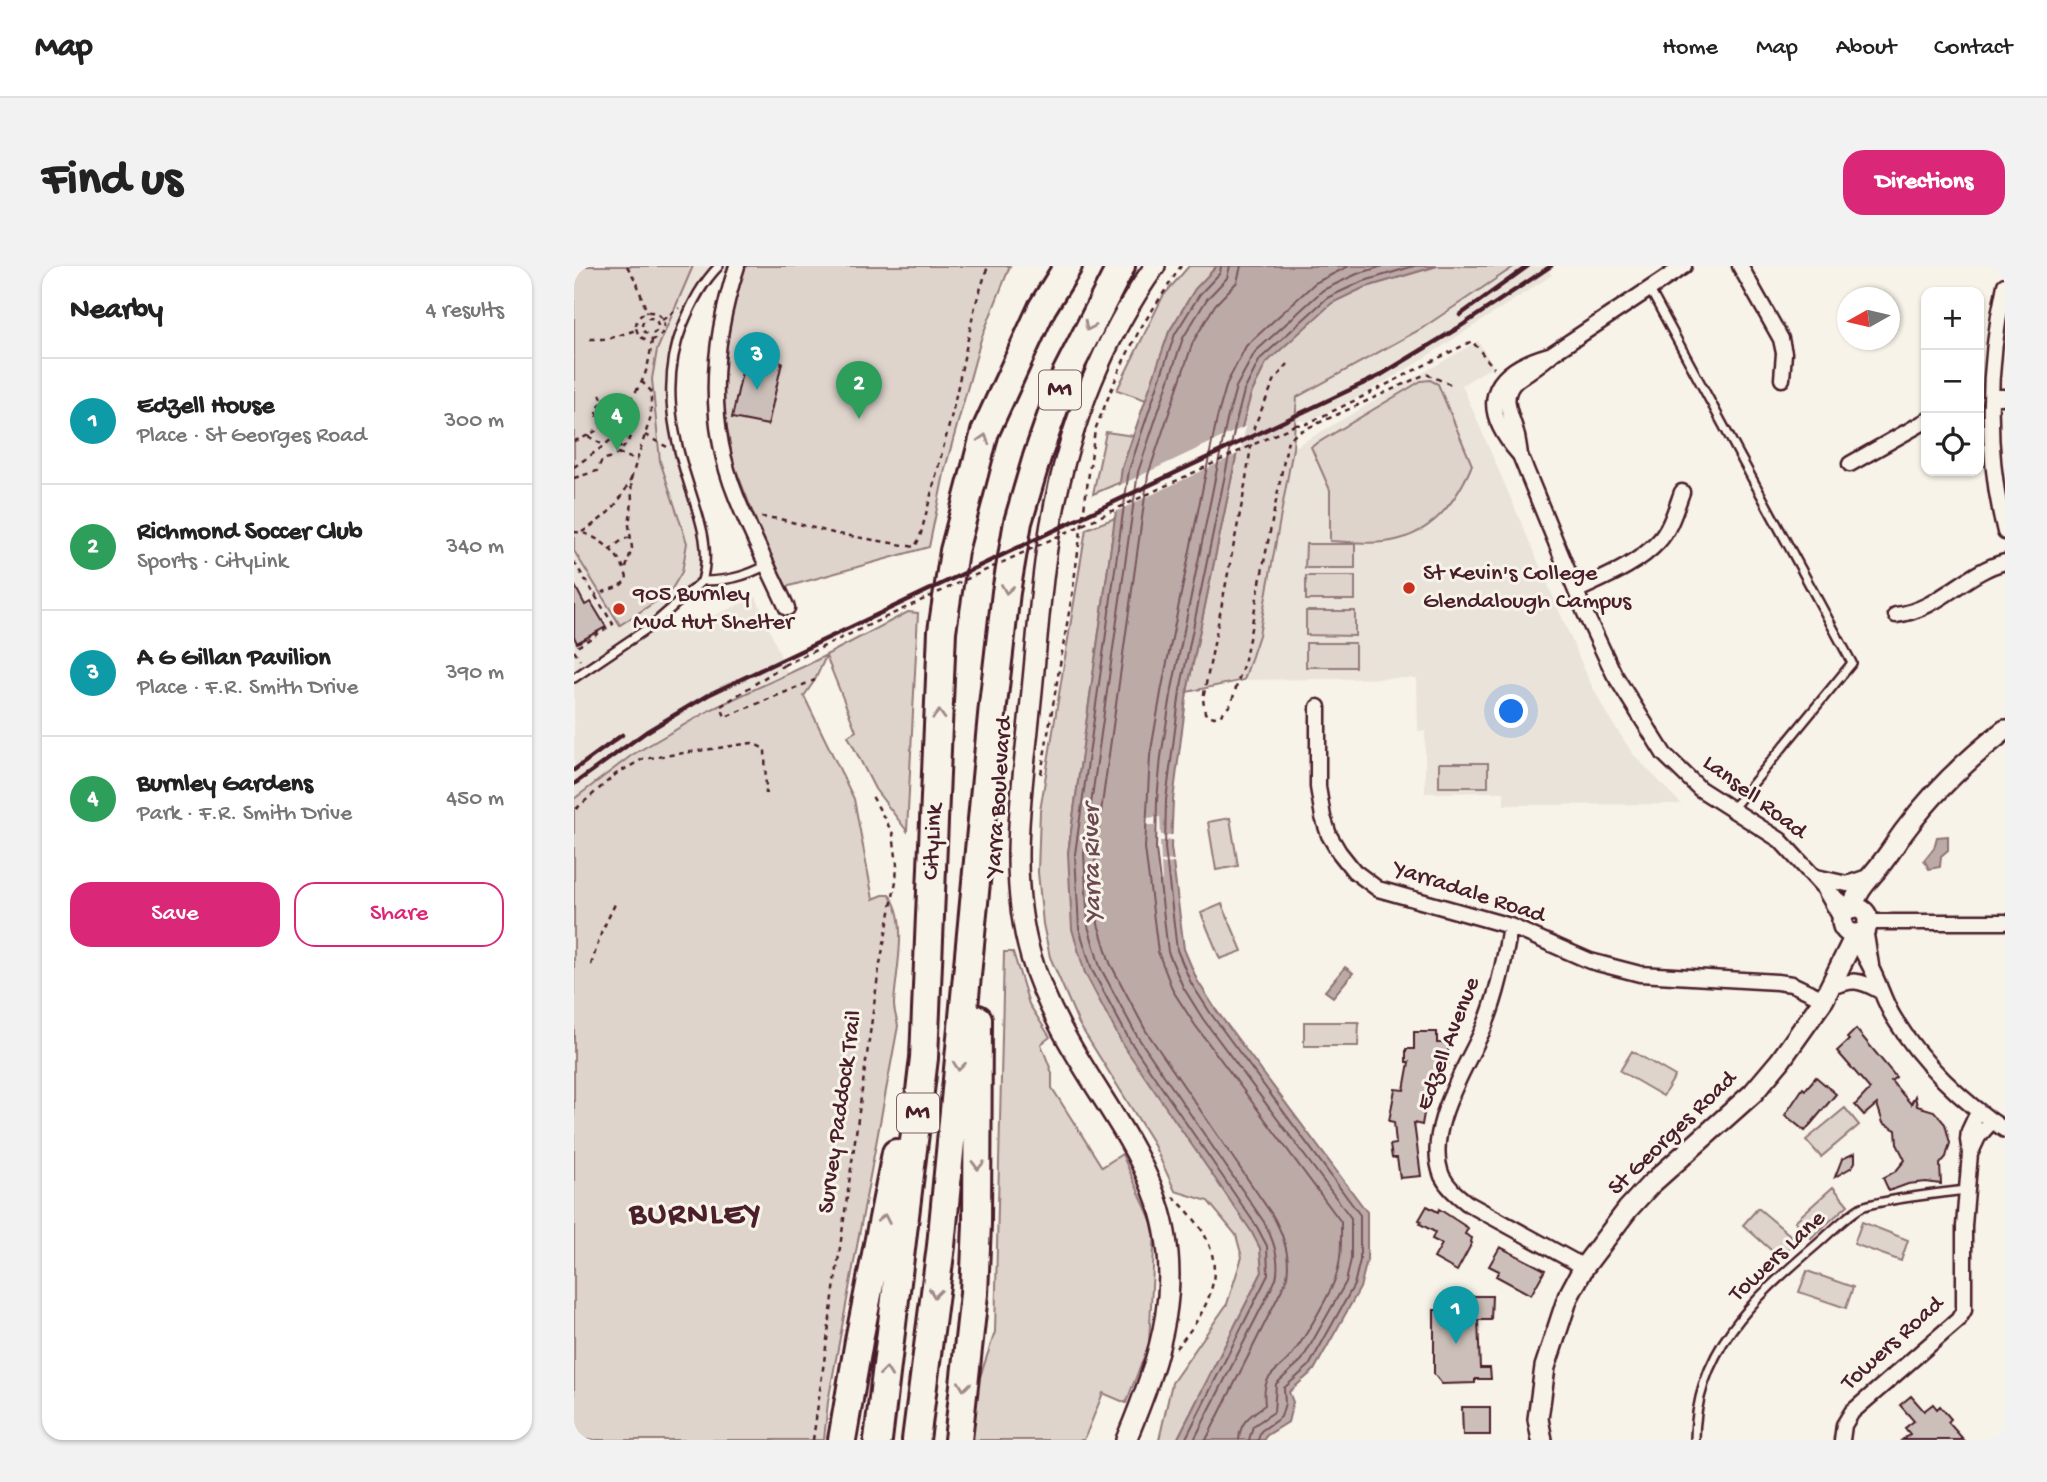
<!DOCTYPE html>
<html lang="en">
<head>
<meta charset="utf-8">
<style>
  :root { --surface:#fff; --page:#f2f2f2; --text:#222; --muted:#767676; --line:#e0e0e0; --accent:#db2777 }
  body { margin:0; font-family:"Gochi Hand",sans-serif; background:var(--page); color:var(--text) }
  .controls { position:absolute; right:21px; top:21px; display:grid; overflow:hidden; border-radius:14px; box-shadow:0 2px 5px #0004 }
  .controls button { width:63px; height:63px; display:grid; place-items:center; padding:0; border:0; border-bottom:2px solid var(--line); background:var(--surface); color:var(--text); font:35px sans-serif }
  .compass { position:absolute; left:1263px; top:21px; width:63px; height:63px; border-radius:50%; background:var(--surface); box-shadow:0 2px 5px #0004; rotate:262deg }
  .you { position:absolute; left:938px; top:446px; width:24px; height:24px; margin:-18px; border:5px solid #fff; border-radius:50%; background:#1a73e8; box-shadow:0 0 0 10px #1a73e833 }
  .badge { display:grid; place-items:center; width:46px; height:46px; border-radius:50%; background:var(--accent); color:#fff; font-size:23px; font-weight:700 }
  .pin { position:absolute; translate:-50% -58px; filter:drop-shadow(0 2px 4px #0008) }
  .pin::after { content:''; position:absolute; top:37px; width:24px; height:21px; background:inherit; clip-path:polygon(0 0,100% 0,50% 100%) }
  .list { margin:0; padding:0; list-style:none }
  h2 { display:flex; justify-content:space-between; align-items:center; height:91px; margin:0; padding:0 28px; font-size:30px }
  h2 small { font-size:23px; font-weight:400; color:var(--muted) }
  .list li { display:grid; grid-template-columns:46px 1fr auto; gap:21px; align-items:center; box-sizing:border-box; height:126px; padding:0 28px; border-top:2px solid var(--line) }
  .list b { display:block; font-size:26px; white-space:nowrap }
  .list p { margin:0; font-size:23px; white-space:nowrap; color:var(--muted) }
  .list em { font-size:23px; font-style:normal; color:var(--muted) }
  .actions { display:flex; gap:14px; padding:21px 28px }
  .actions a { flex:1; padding:16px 0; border:2px solid var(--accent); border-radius:21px; text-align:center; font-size:24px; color:var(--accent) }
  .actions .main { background:var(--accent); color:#fff }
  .icon { flex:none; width:38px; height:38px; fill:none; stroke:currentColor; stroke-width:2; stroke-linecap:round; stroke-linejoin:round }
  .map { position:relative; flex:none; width:1431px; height:1174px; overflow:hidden; border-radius:21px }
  header { display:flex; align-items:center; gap:42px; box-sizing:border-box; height:98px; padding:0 35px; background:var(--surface); border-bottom:2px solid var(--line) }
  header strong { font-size:33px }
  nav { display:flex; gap:38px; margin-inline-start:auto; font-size:24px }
  .intro { display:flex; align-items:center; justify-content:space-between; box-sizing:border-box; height:168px; padding:0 42px }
  h1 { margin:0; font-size:49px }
  .button { padding:18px 32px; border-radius:21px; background:var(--accent); color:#fff; font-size:24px; font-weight:700 }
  main { display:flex; gap:42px; padding:0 42px }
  aside { flex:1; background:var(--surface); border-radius:21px; box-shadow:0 2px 5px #0004 }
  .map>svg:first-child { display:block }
  .built { fill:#eae3da }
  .green { fill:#ded4cc; stroke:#947a7c; stroke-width:2 }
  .water { fill:#bcaaa7; stroke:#8e7275; stroke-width:2 }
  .pier { fill:#f7f3e8 }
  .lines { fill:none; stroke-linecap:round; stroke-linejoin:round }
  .shore { stroke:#78575d; stroke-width:2 }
  .building { fill:#ccbfb9; stroke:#4a1f2b; stroke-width:2 }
  .lane-casing { stroke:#4a1f2b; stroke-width:12 }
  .street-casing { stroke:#4a1f2b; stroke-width:19 }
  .secondary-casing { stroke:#4a1f2b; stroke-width:24 }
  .highway-casing { stroke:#4a1f2b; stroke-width:32 }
  .path { stroke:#4a1f2b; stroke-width:2.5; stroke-dasharray:5 5; stroke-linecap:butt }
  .lane { stroke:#f7f3e8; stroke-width:7 }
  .street { stroke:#f7f3e8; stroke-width:14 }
  .secondary { stroke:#f7f3e8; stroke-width:19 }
  .highway { stroke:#f7f3e8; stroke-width:26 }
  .rail { stroke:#4a1f2b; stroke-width:4.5 }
  .path-bridge { stroke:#4a1f2b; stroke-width:2.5; stroke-dasharray:5 5; stroke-linecap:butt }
  .oneway { stroke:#a0898a }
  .poi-dot { fill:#c8321e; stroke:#f7f3e8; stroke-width:2.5 }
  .labels { text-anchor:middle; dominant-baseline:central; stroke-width:6; stroke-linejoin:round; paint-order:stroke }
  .shield { fill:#f7f3e8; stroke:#7e5f64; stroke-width:2 }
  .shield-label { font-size:23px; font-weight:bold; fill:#4a1f2b }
  .poi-label { font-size:24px; fill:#4a1f2b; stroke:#f7f3e8; text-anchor:start }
  .street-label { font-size:24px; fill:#4a1f2b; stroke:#f7f3e8 }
  .water-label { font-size:26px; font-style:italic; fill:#6c4950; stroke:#f7f3e8 }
  .district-label { font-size:32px; font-weight:bold; letter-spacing:2px; fill:#4a1f2b; stroke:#f7f3e8 }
</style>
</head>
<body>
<header>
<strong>Map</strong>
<nav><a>Home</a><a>Map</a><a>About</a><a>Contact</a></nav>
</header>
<div class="intro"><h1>Find us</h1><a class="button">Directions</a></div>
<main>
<aside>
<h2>Nearby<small>4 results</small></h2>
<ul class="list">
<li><span class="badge" style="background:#0f9aa8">1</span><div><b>Edzell House</b><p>Place · St Georges Road</p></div><em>300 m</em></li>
<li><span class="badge" style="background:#2e9e5b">2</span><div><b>Richmond Soccer Club</b><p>Sports · CityLink</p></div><em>340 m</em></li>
<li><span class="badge" style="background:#0f9aa8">3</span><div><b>A G Gillan Pavilion</b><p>Place · F.R. Smith Drive</p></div><em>390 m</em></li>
<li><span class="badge" style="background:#2e9e5b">4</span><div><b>Burnley Gardens</b><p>Park · F.R. Smith Drive</p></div><em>450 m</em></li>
</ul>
<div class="actions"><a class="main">Save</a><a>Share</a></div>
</aside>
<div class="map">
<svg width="1431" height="1174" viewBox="0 0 1431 1174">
  <rect width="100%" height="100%" fill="#f7f3e8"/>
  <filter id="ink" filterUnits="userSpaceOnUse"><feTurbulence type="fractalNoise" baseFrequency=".0143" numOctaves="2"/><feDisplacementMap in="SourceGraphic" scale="14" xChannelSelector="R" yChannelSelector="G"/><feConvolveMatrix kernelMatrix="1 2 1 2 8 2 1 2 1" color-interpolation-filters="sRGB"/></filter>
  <g filter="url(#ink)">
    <path class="built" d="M0 0H145L138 7 103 75 97 138 132 276 128 315 95 343 101 367 182 331 214 408 136 444 58 489 0 533Z
      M941 0H972L978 9 838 100 787 130 732 156 725 154 720 157 716 134 847 63Z
      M904 75 919 100 888 119 1014 412 1032 447 1059 488 1107 538 930 539V526L851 527V465H844L843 412 670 414 685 369 719 182Z"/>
    <path class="green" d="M0 0H119L83 84 78 113 86 195 113 277 108 306 96 326 46 359 0 285Z
      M171 0H436L407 73 371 203 355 281 208 322 159 196 149 139 151 91 158 48Z
      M615 0H643L621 23 595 66 572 134 543 124 589 30Z
      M863 0H941L847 63 723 131 719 182 685 369 670 414 613 426 669 157 677 128 692 97 757 37 789 22Z
      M856 114 864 118 898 199C884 232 861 265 822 274 801 279 778 276 756 275V224L737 181 847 115Z
      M532 166 560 170 548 202 547 216 519 228Z
      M541 252 494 587 686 982 688 1006 603 1174H585L598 1117 653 1038 668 991 662 969 634 935 601 925 578 875 505 758 476 691 469 658 464 606 466 545 512 263Z
      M732 278H781V302H731Z
      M732 310H781V334H732Z
      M732 345H781V370L732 369Z
      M334 346 344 347 333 565 301 523 274 470 282 465 252 390 241 414 230 430 280 533 299 633 309 629H315C336 653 321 709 320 738 320 746 323 753 324 760L254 1136 250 1174H0V533L58 489 136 444 235 398Z
      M732 377H781V401H732Z
      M865 497H914V521H865Z
      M656 552 664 600 642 604 634 556Z
      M648 638 668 685 646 693 627 647Z
      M430 686H439L455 738 476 771 467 778 478 807V822L528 901 548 888 581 963 575 1078 552 1137 529 1127 510 1174H391L396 1141 421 1066Z
      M730 756H785L784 780H730Z
      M1058 785 1101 810 1089 830 1046 805Z
      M1271 842 1285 859 1247 891 1232 874Z
      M1259 921 1274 939 1237 972 1221 955Z
      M1184 942 1222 974 1206 992 1169 959Z
      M1288 956 1334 974 1327 995 1280 978Z
      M1233 1005 1279 1021 1272 1042 1225 1026Z"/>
    <path class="water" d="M643 0H863L789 22 758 37 692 97 677 128 669 157 613 426 599 534 597 581 610 683 623 714 642 744 793 946V994L786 1022 740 1104 715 1126 719 1136 714 1156 692 1170 691 1174H603L688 1006 686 982 677 965 549 779 511 707 498 663 494 587 548 202 595 66 621 23Z
      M1374 570V584L1367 590 1366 601 1355 603 1350 594 1360 582 1363 571Z
      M771 701 779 707 759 731 751 725Z"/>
    <path class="pier" d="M672 160 666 187 539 247 542 221Z
      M586 551 587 569H601V574L586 575 587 595 602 594 603 597 587 598 588 614 584 615 581 559H572L571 552Z"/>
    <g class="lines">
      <path class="shore" d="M611 1174 694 1009 693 980 683 961 556 775 518 704 505 662 501 588 555 204 601 68 626 28 646 7 647 0
        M620 1174 702 1013C707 993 699 973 690 956L563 770 526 701 514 660 510 588 564 206 609 72 633 33 653 12 656 0
        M632 1174 712 1015C718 992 710 970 699 950L572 765 536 697 524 658 521 589 574 209 619 76 641 39 663 16 667 0
        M665 1174C666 1155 677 1149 691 1139 687 1104 704 1109 720 1086 730 1073 758 1025 762 1010 768 992 767 974 767 956L621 759 599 725 584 686 571 582 576 490 588 421 643 152 653 117 672 80 741 17 775 0
        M675 1174 679 1160 700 1146 702 1118 728 1094 772 1016 777 993V952L629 753 609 721 594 686 582 583 583 534 587 491 598 423 653 154 662 121 681 86 749 24 783 8 809 0
        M684 1174 687 1165 707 1151 711 1137 710 1122 735 1100 780 1019 786 994V949L637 748 617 717 603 684 591 582 592 534 606 425 662 156 670 125 686 93 753 32 787 16 840 0"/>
    </g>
    <path class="building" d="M172 88 208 96 194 159 158 152Z
      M0 318 11 339 17 336 32 361 3 377 0 371Z
      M1282 763 1322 811 1317 815 1337 838 1341 830 1343 840 1360 845 1371 858 1376 877 1372 891 1366 898 1367 918 1352 916 1334 918 1315 925 1309 912 1322 905 1331 894 1323 878 1322 864 1309 857 1303 838 1290 849 1281 839 1296 823 1263 785 1275 774 1273 772Z
      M840 766H863V777H874V798H867V805L857 807 848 859 840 857 847 910 826 912 823 892H818L816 879 822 878 820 856 815 855 821 823 830 824 835 796H832V783H840Z
      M1242 811 1262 828 1231 865 1211 849 1229 822 1231 824Z
      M1281 887V896L1278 901 1261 911 1268 893Z
      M853 940 864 946 865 943 894 962 891 968 898 972 897 976 898 977 883 1005 860 992 868 978 858 973 861 966 846 958 847 955 845 954Z
      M926 981 971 1004 957 1029 922 1010 925 1005 915 1000Z
      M900 1030H918L917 1054H904L906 1102H916L917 1113H901V1117L868 1118 860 1108V1044H864V1039H875V1058Z
      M1337 1130 1350 1145 1359 1138 1363 1143 1366 1140 1377 1153 1374 1156 1390 1174H1328L1336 1168 1331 1162 1340 1155 1326 1139Z
      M888 1141H916V1169H889Z"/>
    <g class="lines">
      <defs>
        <path id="lane" d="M1076 24 1278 397 1158 543
          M128 315C138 280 124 249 114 216 97 164 88 111 109 59 118 37 128 17 145 0
          M0 412 77 360 128 315C152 315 171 311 193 299
          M1121 1174C1121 1086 1179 1033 1241 980 1255 968 1270 952 1286 942 1298 935 1374 926 1392 924"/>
        <path id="street" d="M163 0C138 76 132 155 162 230 177 268 196 305 213 342
          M1110 0 979 87C968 97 955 105 943 114 925 129 937 148 942 166 944 174 945 181 946 189L1011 347 1040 408 1090 488 1126 523 1206 574 1250 622 1276 643
          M1166 0 1207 73 1210 87 1208 113
          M1431 19C1413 100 1411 186 1431 266
          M1417 131H1431
          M945 188C903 140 915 106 975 89
          M1276 198 1352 155
          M1002 325C1029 312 1063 299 1084 276 1096 264 1102 242 1108 226
          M1322 349C1365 344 1391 306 1431 296
          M744 441V521L749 551 755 569 765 586 780 605 804 623 936 660 1016 695 1066 708 1203 716 1218 718 1250 733
          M1242 611 1273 618 1294 611
          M1252 626 1268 654
          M1293 656H1431
          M936 660C931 693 924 727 911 759 894 799 849 864 868 910 874 922 883 929 893 937L1010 1001
          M1291 663 1297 699
          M1283 668C1285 682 1291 690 1297 702 1306 719 1310 736 1320 752 1347 796 1388 836 1431 864
          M1255 722C1279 713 1284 713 1306 725
          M1397 886 1404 871 1418 855
          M1268 1174 1270 1159 1278 1146 1384 1054 1390 1044V960L1396 887 1394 874 1395 865 1404 846"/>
        <path id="secondary" d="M1268 655a13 13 0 1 1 26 0a13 13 0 1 1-26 0Z
          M1278 643C1283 622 1298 611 1310 594 1318 584 1324 573 1332 563 1360 525 1394 493 1431 464
          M552 1174C587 1090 614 1011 578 922 565 889 546 859 527 829 499 785 472 741 457 691 433 609 448 526 456 444 462 390 465 336 473 282 488 182 522 83 581 0
          M968 1174 964 1153 971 1101 994 1031 1010 1001 1054 943 1076 919 1179 827 1206 795 1250 733 1282 668"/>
        <path id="highway" d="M268 1174 286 1069 322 887
          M304 1174 350 792 368 365 380 285 411 166 468 42 494 0
          M342 1174 367 980 419 439 432 326 444 256 463 191 492 108 547 0
          M384 1174 400 1028 403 958 404 753"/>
      </defs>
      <use href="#lane" class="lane-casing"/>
      <use href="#street" class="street-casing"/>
      <use href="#secondary" class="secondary-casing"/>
      <use href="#highway" class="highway-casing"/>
      <path class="path" d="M53 0 63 17 73 47
        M62 60a14 14 0 1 1 28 0a14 14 0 1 1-28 0Z
        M68 60a8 8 0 1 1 16 0a8 8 0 1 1-16 0Z
        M88 54 105 42
        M16 73H34L62 64
        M714 98 701 113 680 161 669 232 629 433 631 447 640 451 646 450 657 438 671 393 714 174 727 165 852 108 878 119
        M26 128 29 135C22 144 21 150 28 160
        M34 155 39 170
        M721 159 732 158 788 131 898 75 920 102
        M42 168 47 184
        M71 169 93 181
        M14 170 29 179
        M0 175C27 167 53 142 67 117 74 104 76 89 78 74
        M44 187 64 195
        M0 201C22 185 53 167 63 140L58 132
        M0 212 23 205 28 194 41 190 53 178 57 168 53 158
        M187 251 206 253 259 267 341 281 346 271 378 148 401 40 414 0
        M0 266C23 266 50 291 53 313L46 320 21 329
        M8 266C33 250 44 240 57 213
        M35 284 51 272H56
        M0 296 39 358 0 383
        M52 302 58 282 55 259 58 236 57 213 77 150V125L68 116
        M0 385 6 394
        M210 399 147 440 151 451 241 414
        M467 508 498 329 521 164 547 100 566 63 607 0
        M2 543 42 508 69 493 178 477 191 483 192 528
        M17 699 28 665 42 636
        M599 931C656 982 650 1027 602 1082
        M239 1174 305 703 322 615 323 598 319 568 297 528"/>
      <use href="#lane" class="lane"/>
      <use href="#street" class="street"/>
      <use href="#secondary" class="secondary"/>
      <use href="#highway" class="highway"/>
      <path class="rail" d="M886 49 954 0
        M0 504 48 469
        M0 518 72 466 134 429 805 110 884 62 977 0"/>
      <path class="path-bridge" d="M210 399 721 159"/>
    </g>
    <defs><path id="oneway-chevron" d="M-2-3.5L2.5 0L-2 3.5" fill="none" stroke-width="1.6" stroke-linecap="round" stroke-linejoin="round" transform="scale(1.75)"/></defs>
    <g class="oneway">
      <use href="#oneway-chevron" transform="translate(515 60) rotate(116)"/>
      <use href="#oneway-chevron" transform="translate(410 173) rotate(-73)"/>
      <use href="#oneway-chevron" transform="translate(433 323) rotate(99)"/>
      <use href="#oneway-chevron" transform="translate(365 449) rotate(-88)"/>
      <use href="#oneway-chevron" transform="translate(385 800) rotate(96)"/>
      <use href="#oneway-chevron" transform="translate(404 899) rotate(91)"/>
      <use href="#oneway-chevron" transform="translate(310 953) rotate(-79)"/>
      <use href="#oneway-chevron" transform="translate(361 1027) rotate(97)"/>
      <use href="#oneway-chevron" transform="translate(312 1106) rotate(-83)"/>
      <use href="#oneway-chevron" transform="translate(390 1120) rotate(97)"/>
    </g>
  </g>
  <g class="poi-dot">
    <circle cx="835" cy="322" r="7"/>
    <circle cx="45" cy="343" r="7"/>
  </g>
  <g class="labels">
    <g class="shield">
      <rect x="465" y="104.5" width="42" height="39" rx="5"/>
      <rect x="323" y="827.5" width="42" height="39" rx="5"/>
    </g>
    <g class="shield-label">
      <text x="486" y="124">M1</text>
      <text x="344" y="847">M1</text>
    </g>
    <g class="poi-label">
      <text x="849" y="308">St Kevin's College<tspan x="849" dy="28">Glendalough Campus</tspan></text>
      <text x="59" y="329">905 Burnley<tspan x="59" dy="28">Mud Hut Shelter</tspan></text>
    </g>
    <g class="street-label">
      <text transform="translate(426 531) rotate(-86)">Yarra Boulevard</text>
      <text transform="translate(1180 532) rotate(37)">Lansell Road</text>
      <text transform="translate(360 576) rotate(-87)">CityLink</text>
      <text transform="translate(895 627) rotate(18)">Yarradale Road</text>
      <text transform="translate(875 778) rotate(-69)">Edzell Avenue</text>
      <text transform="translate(267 846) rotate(-82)">Survey Paddock Trail</text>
      <text transform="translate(1099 868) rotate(-44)">St Georges Road</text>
      <text transform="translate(1204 991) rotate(-43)">Towers Lane</text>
      <text transform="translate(1319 1078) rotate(-42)">Towers Road</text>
    </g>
    <g class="water-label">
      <text transform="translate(520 598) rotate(-91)">Yarra River</text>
    </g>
    <g class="district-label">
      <text x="122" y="950">BURNLEY</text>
    </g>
  </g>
</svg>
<div class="controls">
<button>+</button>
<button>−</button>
<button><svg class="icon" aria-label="locate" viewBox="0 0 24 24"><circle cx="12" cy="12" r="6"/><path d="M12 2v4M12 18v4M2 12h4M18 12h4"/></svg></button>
</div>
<svg class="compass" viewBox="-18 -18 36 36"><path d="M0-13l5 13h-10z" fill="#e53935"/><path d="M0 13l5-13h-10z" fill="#767676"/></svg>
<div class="you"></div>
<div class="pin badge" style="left:882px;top:1078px;background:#0f9aa8">1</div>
<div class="pin badge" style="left:285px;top:153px;background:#2e9e5b">2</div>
<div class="pin badge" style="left:183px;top:124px;background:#0f9aa8">3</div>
<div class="pin badge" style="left:43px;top:185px;background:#2e9e5b">4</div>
</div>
</main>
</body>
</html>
